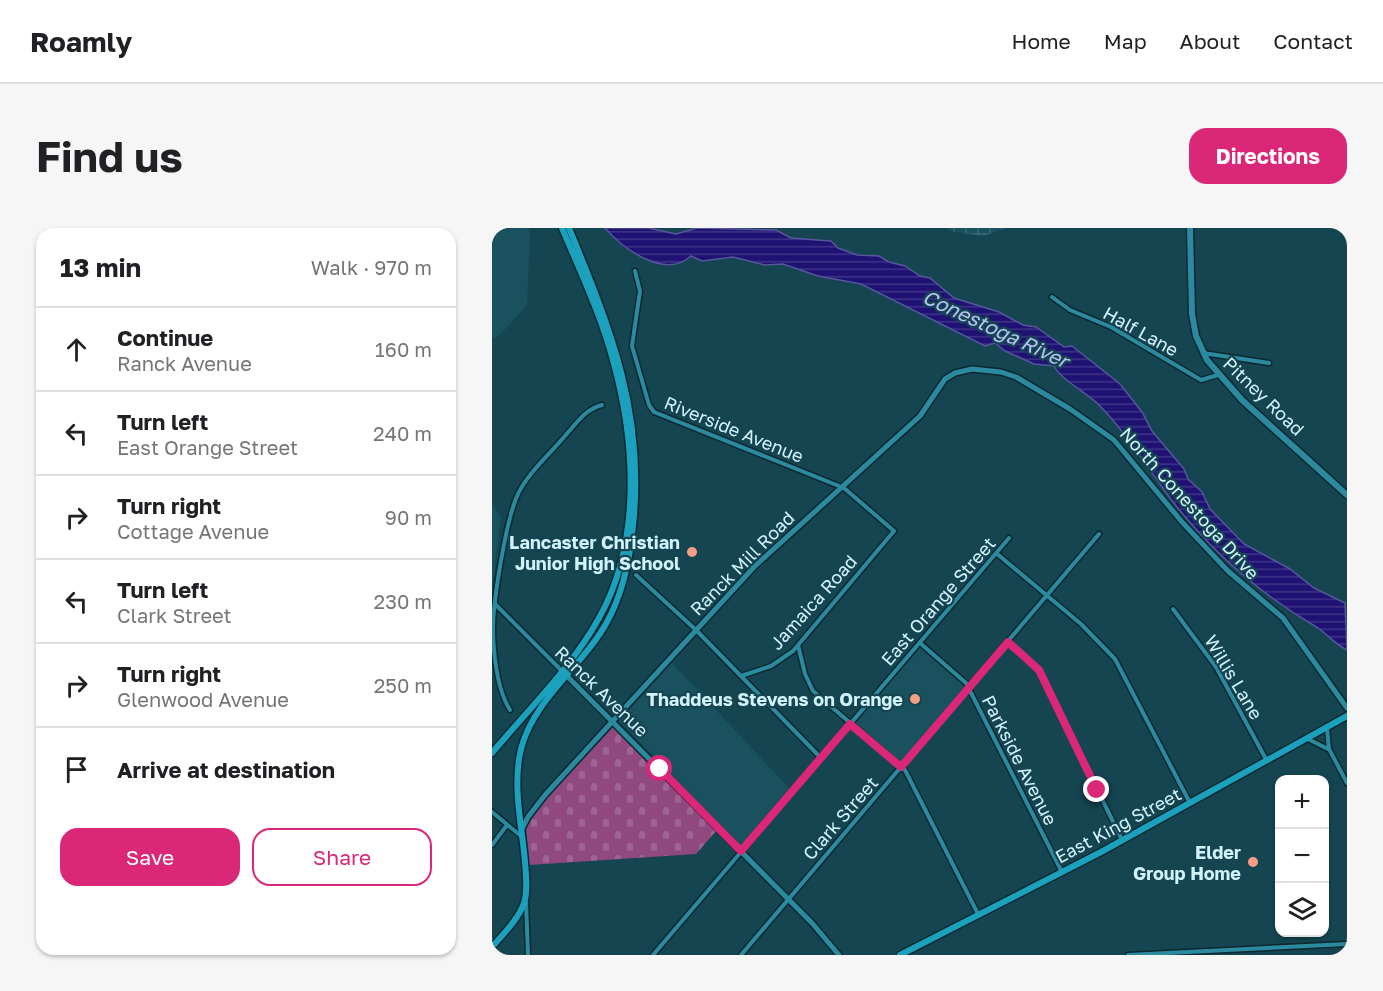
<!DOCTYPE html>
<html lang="en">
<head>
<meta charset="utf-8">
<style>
  :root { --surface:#fff; --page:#f6f6f6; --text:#202124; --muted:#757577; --line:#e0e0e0; --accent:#db2777 }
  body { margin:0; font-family:"Golos Text",sans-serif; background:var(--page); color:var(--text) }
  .controls { position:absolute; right:18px; bottom:18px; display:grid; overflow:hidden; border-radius:12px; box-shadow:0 2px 4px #0004 }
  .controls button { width:54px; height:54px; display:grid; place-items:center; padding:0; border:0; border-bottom:2px solid var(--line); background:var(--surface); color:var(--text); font:30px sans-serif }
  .stop { position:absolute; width:18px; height:18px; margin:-14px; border:4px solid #db2777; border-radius:50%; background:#fff }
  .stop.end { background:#db2777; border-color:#fff; box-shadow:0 2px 6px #0008 }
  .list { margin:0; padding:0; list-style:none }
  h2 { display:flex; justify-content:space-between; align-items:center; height:78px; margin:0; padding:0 24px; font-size:26px }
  h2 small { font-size:20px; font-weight:400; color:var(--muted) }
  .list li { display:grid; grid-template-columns:39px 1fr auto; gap:18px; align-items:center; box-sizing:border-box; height:84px; padding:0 24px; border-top:2px solid var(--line) }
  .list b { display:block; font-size:22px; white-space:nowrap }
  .list p { margin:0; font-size:20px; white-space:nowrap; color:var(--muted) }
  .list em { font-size:20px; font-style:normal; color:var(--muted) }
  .actions { display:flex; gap:12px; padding:18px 24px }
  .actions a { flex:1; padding:14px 0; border:2px solid var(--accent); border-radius:18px; text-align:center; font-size:21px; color:var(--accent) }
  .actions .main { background:var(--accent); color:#fff }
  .icon { flex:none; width:33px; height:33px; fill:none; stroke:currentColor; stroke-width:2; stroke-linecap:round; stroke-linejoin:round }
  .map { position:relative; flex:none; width:855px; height:727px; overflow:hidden; border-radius:18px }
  header { display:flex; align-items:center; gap:36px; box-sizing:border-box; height:84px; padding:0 30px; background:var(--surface); border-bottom:2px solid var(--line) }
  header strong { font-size:28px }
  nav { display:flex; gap:33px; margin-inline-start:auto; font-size:21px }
  .intro { display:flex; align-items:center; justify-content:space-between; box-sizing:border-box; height:144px; padding:0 36px }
  h1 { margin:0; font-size:42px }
  .button { padding:15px 27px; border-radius:18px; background:var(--accent); color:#fff; font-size:21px; font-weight:700 }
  main { display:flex; gap:36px; padding:0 36px }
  aside { flex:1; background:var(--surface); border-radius:18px; box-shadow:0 2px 4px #0004 }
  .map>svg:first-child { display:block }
  .built { fill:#1a515e }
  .industrial { fill:url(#industrial-grid) }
  .cemetery { fill:url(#cemetery-stones) }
  .water { fill:url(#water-rules); stroke:#55569c; stroke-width:1.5 }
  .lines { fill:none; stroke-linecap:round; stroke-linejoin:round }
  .minor-casing { stroke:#0c2930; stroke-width:7 }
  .tertiary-casing { stroke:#0c2930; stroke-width:8 }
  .secondary-casing { stroke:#0c2930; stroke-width:9 }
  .primary-casing { stroke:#0c2930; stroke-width:9 }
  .minor { stroke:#2c8aa0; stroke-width:4 }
  .tertiary { stroke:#2c8aa0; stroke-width:5 }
  .secondary { stroke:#2c8aa0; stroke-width:6 }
  .primary { stroke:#1ba1bd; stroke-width:6 }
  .route { stroke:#db2777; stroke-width:8 }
  .poi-dot { fill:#f49e86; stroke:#144550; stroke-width:2 }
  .labels { text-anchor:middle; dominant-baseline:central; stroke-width:4.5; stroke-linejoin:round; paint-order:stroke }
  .street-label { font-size:18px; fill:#d2f3fc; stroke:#144550 }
  .poi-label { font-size:18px; font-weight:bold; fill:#d2f3fc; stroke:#144550; text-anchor:end }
  .water-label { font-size:20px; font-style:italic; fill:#b9c2f6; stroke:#144550 }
</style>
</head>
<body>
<header>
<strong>Roamly</strong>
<nav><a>Home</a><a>Map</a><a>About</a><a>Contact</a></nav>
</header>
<div class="intro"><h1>Find us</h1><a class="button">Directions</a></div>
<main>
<aside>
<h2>13 min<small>Walk · 970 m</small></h2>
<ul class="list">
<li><svg class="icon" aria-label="ahead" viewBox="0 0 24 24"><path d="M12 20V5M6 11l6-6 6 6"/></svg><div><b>Continue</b><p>Ranck Avenue</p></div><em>160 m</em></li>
<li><svg class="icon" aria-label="left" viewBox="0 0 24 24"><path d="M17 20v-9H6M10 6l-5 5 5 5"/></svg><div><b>Turn left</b><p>East Orange Street</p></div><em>240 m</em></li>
<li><svg class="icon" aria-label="right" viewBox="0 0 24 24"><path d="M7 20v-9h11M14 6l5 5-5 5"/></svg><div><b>Turn right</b><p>Cottage Avenue</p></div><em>90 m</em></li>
<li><svg class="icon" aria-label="left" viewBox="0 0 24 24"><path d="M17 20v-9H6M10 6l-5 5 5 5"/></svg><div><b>Turn left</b><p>Clark Street</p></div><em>230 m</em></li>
<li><svg class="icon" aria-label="right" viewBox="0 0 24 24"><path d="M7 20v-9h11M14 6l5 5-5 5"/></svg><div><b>Turn right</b><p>Glenwood Avenue</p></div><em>250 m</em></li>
<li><svg class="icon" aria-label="arrive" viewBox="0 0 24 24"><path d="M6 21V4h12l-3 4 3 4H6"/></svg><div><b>Arrive at destination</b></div></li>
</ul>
<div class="actions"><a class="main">Save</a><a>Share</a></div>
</aside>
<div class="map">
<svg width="855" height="727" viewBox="0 0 855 727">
  <defs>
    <pattern id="industrial-grid" width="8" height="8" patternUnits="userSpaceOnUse" patternTransform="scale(1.5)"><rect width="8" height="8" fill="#1a515e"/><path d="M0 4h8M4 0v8" fill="none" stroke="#3a6a76"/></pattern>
    <pattern id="cemetery-stones" width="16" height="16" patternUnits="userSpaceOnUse" patternTransform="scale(1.5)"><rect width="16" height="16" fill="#8f497f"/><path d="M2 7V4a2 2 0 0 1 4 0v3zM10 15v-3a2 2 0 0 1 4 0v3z" fill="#9e6492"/></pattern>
    <pattern id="water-rules" width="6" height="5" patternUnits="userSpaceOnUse" patternTransform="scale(1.5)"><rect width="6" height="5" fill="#1f1273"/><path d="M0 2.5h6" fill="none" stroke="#3f3588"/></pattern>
  </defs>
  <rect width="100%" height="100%" fill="#144550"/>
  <path class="built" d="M0 0H36L38 5 35 77 9 106 0 112Z
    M0 276 9 289 0 360Z
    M428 415 477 460 409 539 358 496Z
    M180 435 297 560 249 617 127 493Z"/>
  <path class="industrial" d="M455 0H515L491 8 457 3Z"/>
  <path class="cemetery" d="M122 498 225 602 204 626 37 637 34 600 41 585Z"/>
  <path class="water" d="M113 0H156L184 6 205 0 284 2 299 10 339 13 346 20 365 27 387 28 397 34 413 38 428 48 438 50 462 70 507 84 531 97 544 99 572 119 580 118 628 156 650 184 660 203 692 241 696 251 710 264 718 281 752 316 798 341 822 360 853 375 855 422C844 417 836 407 826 400 766 365 717 322 675 266 654 237 634 205 609 179 596 165 570 153 562 138L542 136 513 123 503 115 493 118 369 56 326 48 291 36 273 37 241 29 210 33 199 28C173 52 130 20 113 0Z"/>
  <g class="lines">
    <defs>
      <path id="minor" d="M143 43 148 63 140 118 157 177 162 184 352 260 402 303 301 423 279 438 249 448
        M560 69 578 82 619 99 709 152 726 147
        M711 125 777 135
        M504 325 589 396 623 431 698 575
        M144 347 204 402 329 530
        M3 376 69 442
        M681 381 724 439 775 533
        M516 414 547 442 630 612
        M428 415 474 455 570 644
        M306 417 313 446 321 463 413 542 486 686
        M18 482C6 463 2 429 1 406 0 378 14 291 26 266 36 245 57 227 72 209 84 196 93 181 110 177
        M835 500 837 521 855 555
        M816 511 836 521
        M0 584 29 608
        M0 617 15 597
        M34 674 36 727
        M161 727 517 310
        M249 727 607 306
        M636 727 855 716"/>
      <path id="tertiary" d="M72 445 320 695 347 727
        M30 601 36 589 53 567 262 339 428 188 453 151 463 145 480 141 509 144 524 149 578 181 622 212 690 294 736 343 791 390 855 480"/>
      <path id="secondary" d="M698 0 700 86 704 108 715 132 750 172 855 267"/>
      <path id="primary" d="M0 525C36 482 80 439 107 390 149 315 144 217 122 136 110 89 89 45 70 0
        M0 719C11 706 26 692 32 675 36 663 34 647 33 634 30 598 20 558 29 521 41 472 91 438 115 394 131 365 138 331 141 298 153 185 119 102 77 0
        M408 727 609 624 855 488"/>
    </defs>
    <use href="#minor" class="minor-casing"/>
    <use href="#tertiary" class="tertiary-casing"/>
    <use href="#secondary" class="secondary-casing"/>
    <use href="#primary" class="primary-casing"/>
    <use href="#minor" class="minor"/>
    <use href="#tertiary" class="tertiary"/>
    <use href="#secondary" class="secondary"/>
    <use href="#primary" class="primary"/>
  </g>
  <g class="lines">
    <path class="route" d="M168 541 249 623 358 496 409 539 516 414 547 442 605 562"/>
  </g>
  <g class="poi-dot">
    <circle cx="200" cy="324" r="6"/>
    <circle cx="423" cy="471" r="6"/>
    <circle cx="761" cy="634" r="6"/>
  </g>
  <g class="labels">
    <g class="street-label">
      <text transform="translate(649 103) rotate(29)">Half Lane</text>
      <text transform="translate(772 168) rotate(44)">Pitney Road</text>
      <text transform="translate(242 201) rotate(22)">Riverside Avenue</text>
      <text transform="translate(698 275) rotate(48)">North Conestoga Drive</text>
      <text transform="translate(250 335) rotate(-45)">Ranck Mill Road</text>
      <text transform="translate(446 373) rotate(-49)">East Orange Street</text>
      <text transform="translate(321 374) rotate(-48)">Jamaica Road</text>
      <text transform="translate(742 449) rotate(59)">Willis Lane</text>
      <text transform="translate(110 463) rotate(44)">Ranck Avenue</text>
      <text transform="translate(528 532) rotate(63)">Parkside Avenue</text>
      <text transform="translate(348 590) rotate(-49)">Clark Street</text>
      <text transform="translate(626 597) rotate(-28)">East King Street</text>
    </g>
    <g class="poi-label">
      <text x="188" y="314">Lancaster Christian<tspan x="188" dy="21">Junior High School</tspan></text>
      <text x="411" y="471">Thaddeus Stevens on Orange</text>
      <text x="749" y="624">Elder<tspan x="749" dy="21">Group Home</tspan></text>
    </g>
    <g class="water-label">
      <text transform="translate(504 100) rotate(25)">Conestoga River</text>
    </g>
  </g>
</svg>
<div class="controls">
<button>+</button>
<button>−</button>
<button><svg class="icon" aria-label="layers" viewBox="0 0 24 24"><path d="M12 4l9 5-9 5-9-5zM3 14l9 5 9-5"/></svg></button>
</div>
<div class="stop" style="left:168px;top:541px"></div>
<div class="stop end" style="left:605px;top:562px"></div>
</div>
</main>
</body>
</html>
